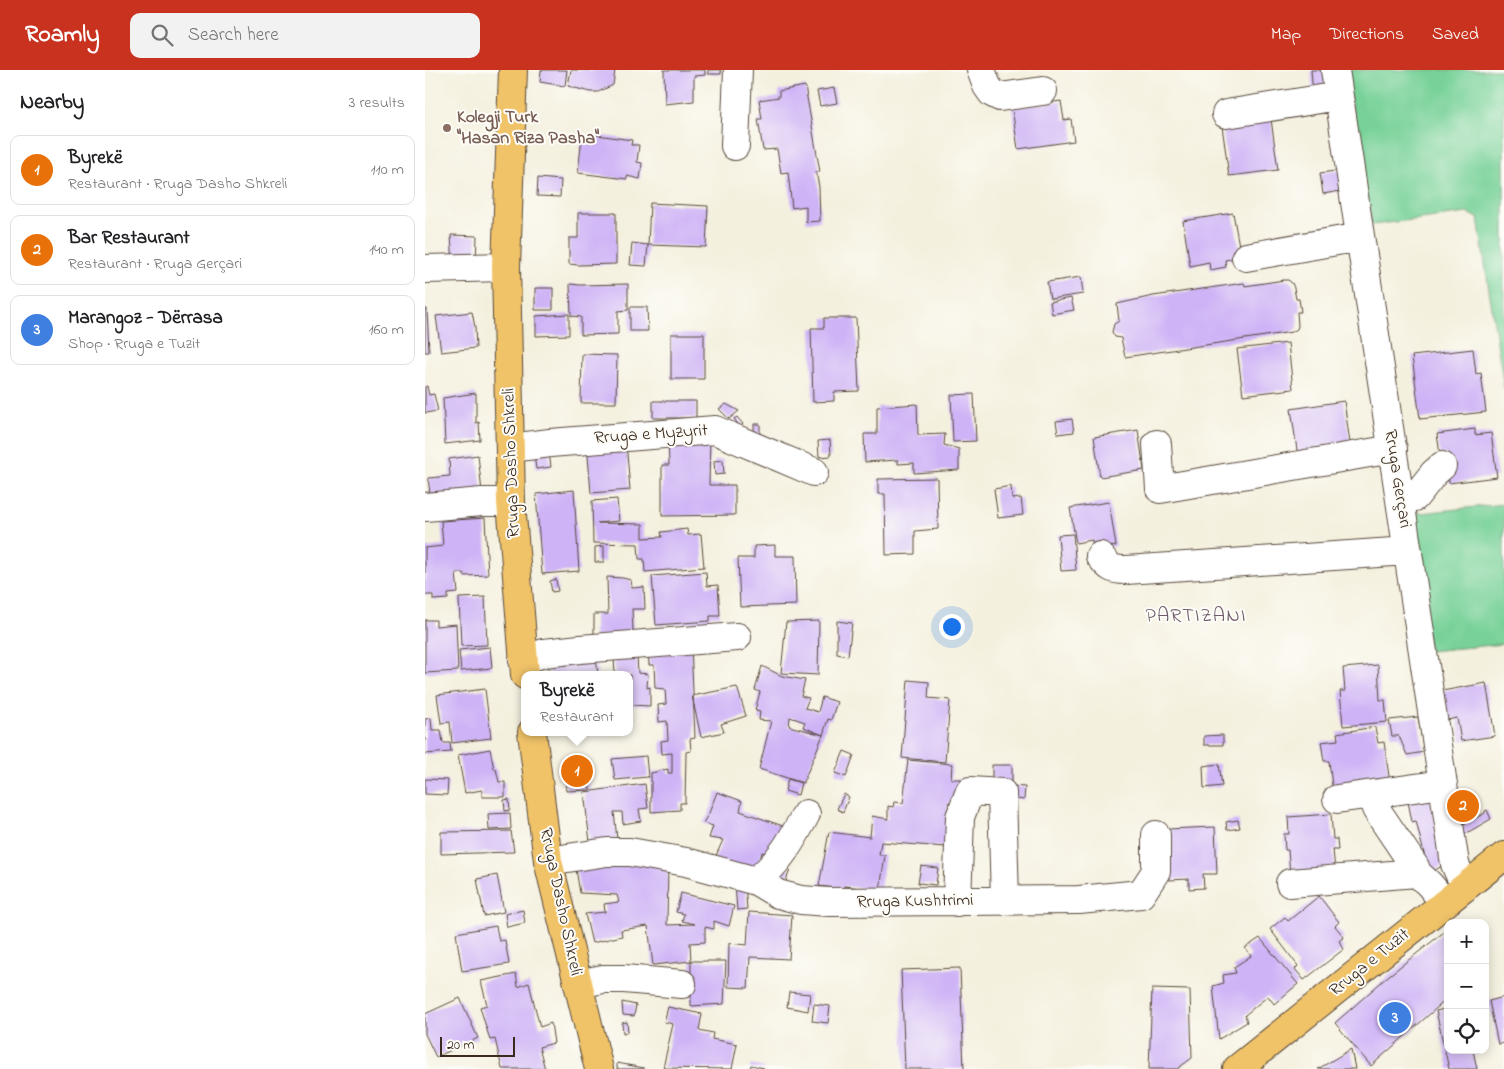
<!DOCTYPE html>
<html lang="en">
<head>
<meta charset="utf-8">
<style>
  :root { --surface:#fff; --page:#f2f2f2; --text:#202124; --muted:#757577; --line:#e0e0e0; --accent:#c8321e }
  body { margin:0; font-family:"Indie Flower",sans-serif; background:var(--page); color:var(--text) }
  .controls { position:absolute; right:15px; bottom:15px; display:grid; overflow:hidden; border-radius:10px; box-shadow:0 2px 12px #0003 }
  .controls button { width:45px; height:45px; display:grid; place-items:center; padding:0; border:0; border-bottom:1px solid var(--line); background:var(--surface); color:var(--text); font:25px sans-serif }
  .scale { position:absolute; left:15px; bottom:12px; width:75px; box-sizing:border-box; padding-left:5px; border:2px solid #3b2a1e; border-top:0; font-size:14px; line-height:18px; white-space:nowrap; color:#3b2a1e; -webkit-text-stroke:4px #fdfcf7; paint-order:stroke }
  .you { position:absolute; left:526px; top:556px; width:18px; height:18px; margin:-12px; border:4px solid #fff; border-radius:50%; background:#1a73e8; box-shadow:0 0 0 8px #1a73e833 }
  .badge { display:grid; place-items:center; width:32px; height:32px; border-radius:50%; background:var(--accent); color:#fff; font-size:16px; font-weight:700 }
  .pin { position:absolute; translate:-50% -50%; border:2px solid #fff; box-shadow:0 1px 5px #0006 }
  .popup { position:absolute; left:96px; top:601px; width:112px; height:65px; box-sizing:border-box; display:grid; place-content:center; border-radius:10px; background:var(--surface); filter:drop-shadow(0 1px 4px #0005); font-size:16px; white-space:nowrap; color:var(--muted) }
  .popup b { font-size:19px; color:var(--text) }
  .popup::after { content:''; position:absolute; left:50%; top:100%; margin-left:-10px; border:10px solid transparent; border-top-color:var(--surface) }
  .list { margin:0; padding:0; list-style:none }
  h2 { display:flex; justify-content:space-between; align-items:center; height:65px; margin:0; padding:0 20px; font-size:21px }
  h2 small { font-size:16px; font-weight:400; color:var(--muted) }
  .list li { display:grid; grid-template-columns:32px 1fr auto; gap:15px; align-items:center; box-sizing:border-box; height:70px; margin:0 10px 10px; padding:0 10px; border:1px solid var(--line); border-radius:10px }
  .list b { display:block; font-size:19px; white-space:nowrap }
  .list p { margin:0; font-size:16px; white-space:nowrap; color:var(--muted) }
  .list em { font-size:16px; font-style:normal; color:var(--muted) }
  .icon { flex:none; width:28px; height:28px; fill:none; stroke:currentColor; stroke-width:2; stroke-linecap:round; stroke-linejoin:round }
  .map { position:relative; flex:none; width:1079px; height:999px; overflow:hidden }
  header { display:flex; align-items:center; gap:30px; box-sizing:border-box; height:70px; padding:0 25px; background:var(--accent); color:#fff }
  header strong { font-size:24px }
  nav { display:flex; gap:28px; margin-inline-start:auto; font-size:18px }
  .search { width:350px; height:45px; background:var(--page); display:flex; align-items:center; gap:12px; box-sizing:border-box; padding:0 18px; border-radius:10px; color:var(--muted); font-size:19px }
  main { display:flex }
  aside { flex:1; background:var(--surface) }
  .map>svg:first-child { display:block }
  .green { fill:#78d298; stroke:#5a7e5b }
  .building { fill:#ceb3f6 }
  .lines { fill:none; stroke-linecap:round; stroke-linejoin:round }
  .minor-casing { stroke:#57483b; stroke-width:30 }
  .major-casing { stroke:#57483b; stroke-width:30 }
  .minor { stroke:#fff; stroke-width:28 }
  .major { stroke:#f0c369; stroke-width:28 }
  .education-dot { fill:#8d6e63; stroke:#fdfcf7; stroke-width:2 }
  .labels { text-anchor:middle; dominant-baseline:central; stroke-width:4; stroke-linejoin:round; paint-order:stroke }
  .education-label { font-size:18px; font-weight:bold; fill:#785e54; stroke:#fdfcf7; text-anchor:start }
  .street-label { font-size:18px; fill:#3b2a1e; stroke:#fdfcf7 }
  .quarter-label { font-size:20px; letter-spacing:1px; fill:#6e5a6a; stroke:#fdfcf7 }
</style>
</head>
<body>
<header>
<strong>Roamly</strong>
<div class="search"><svg class="icon" aria-label="search" viewBox="0 0 24 24"><circle cx="10" cy="10" r="6"/><path d="M15 15l6 6"/></svg>Search here</div>
<nav><a>Map</a><a>Directions</a><a>Saved</a></nav>
</header>
<main>
<aside>
<h2>Nearby<small>3 results</small></h2>
<ul class="list">
<li><span class="badge" style="background:#e8710a">1</span><div><b>Byrekë</b><p>Restaurant · Rruga Dasho Shkreli</p></div><em>110 m</em></li>
<li><span class="badge" style="background:#e8710a">2</span><div><b>Bar Restaurant</b><p>Restaurant · Rruga Gerçari</p></div><em>140 m</em></li>
<li><span class="badge" style="background:#3f7fe0">3</span><div><b>Marangoz - Dërrasa</b><p>Shop · Rruga e Tuzit</p></div><em>160 m</em></li>
</ul>
</aside>
<div class="map">
<svg width="1079" height="999" viewBox="0 0 1079 999">
  <rect width="100%" height="100%" fill="#fdfcf7"/>
  <filter id="ink" filterUnits="userSpaceOnUse"><feTurbulence type="fractalNoise" baseFrequency=".02" numOctaves="2"/><feDisplacementMap in="SourceGraphic" scale="10" xChannelSelector="R" yChannelSelector="G"/><feConvolveMatrix kernelMatrix="1 2 1 2 8 2 1 2 1" color-interpolation-filters="sRGB"/></filter>
  <filter id="wash" filterUnits="userSpaceOnUse"><feTurbulence type="fractalNoise" baseFrequency=".0096" numOctaves="4" result="noise"/><feDisplacementMap in="SourceGraphic" scale="20" xChannelSelector="R" yChannelSelector="G"/><feGaussianBlur stdDeviation="1.12" result="paint"/><feColorMatrix in="noise" values="0 0 0 0 0 0 0 0 0 0 0 0 0 0 0 0 0 1.4 0 .05"/><feComposite in="paint" operator="in"/></filter>
  <g filter="url(#wash)">
    <rect width="100%" height="100%" fill="#f4f0de"/>
    <path class="green" d="M920 0H1079V318L1053 148 1043 143 947 155Z
      M1079 434V574L1004 581 986 444Z"/>
    <g id="blocks">
      <path class="building" d="M116 0H142L140 16 115 12Z
        M146 0H190L188 15 173 22H165L143 16Z
        M239 0H280V5L269 6V31L240 34Z
        M283 0H296V4H283Z
        M886 0H904L906 21 888 25Z
        M380 16 395 102H391L394 117 395 151 381 152V136L367 138 363 102 356 103 352 79 338 80 333 49H337L334 30 354 27V21Z
        M409 18 412 33 395 36 392 21Z
        M636 31 639 50 646 49 649 71 593 79 587 38Z
        M846 49 853 100 804 106 797 56Z
        M172 65 207 70 206 75H214L212 92 217 93 215 109 202 106V109L153 103 157 67Z
        M918 100 921 120 898 124 895 103Z
        M113 108 136 110 135 127 112 126Z
        M225 133 283 136 281 177 223 175Z
        M153 143H191V194L153 195 144 194V168H153Z
        M808 143 816 187 800 190 801 197 785 200 784 192 765 196 758 151Z
        M26 165 52 166 51 193 28 194Z
        M207 173 223 175 221 196 205 195Z
        M656 207 658 224 625 229 622 212Z
        M859 210H863L867 213 869 218 871 229H874L876 242H872L873 256 872 259 867 262 700 287 696 268 690 267 687 262 689 254 694 251 692 234 728 226 819 213 820 216Z
        M145 214 155 215 203 214V240L193 241V264L156 265V247L146 246Z
        M110 218H128V240H110Z
        M646 228 649 240 627 244 625 232Z
        M205 237H222L223 261H205Z
        M0 239H2L4 282H0Z
        M47 242 50 257 51 278 16 282 11 246Z
        M144 244V265L111 266V246Z
        M399 248H431L434 321 409 322V331L388 332 386 258H399Z
        M246 264H279V309H246Z
        M863 273 868 319 818 325 812 279Z
        M1048 279 1051 304 1056 303 1061 342 995 349 987 286Z
        M157 284 192 285 191 333H156Z
        M2 316 4 325 9 324 13 341 0 343V317Z
        M51 323V353L54 352 55 370 20 374 18 328Z
        M549 324 551 371 528 372 526 325Z
        M228 331H271V348H228Z
        M919 331 926 380 873 387 866 339Z
        M301 334 314 341 304 349 294 339Z
        M492 334 493 365 520 364 519 375 534 379V400L489 403V393L473 394V390L440 392 439 364H452V337Z
        M312 347 318 354 315 357 309 349Z
        M647 349 649 362 633 364 631 351Z
        M329 354H335V371H329Z
        M1050 359V365L1066 363 1072 407 1024 413 1021 384 1015 385 1012 364Z
        M713 360 719 400 675 407 669 367Z
        M285 365 284 415H310V445L237 446V395H244L243 366Z
        M405 370 406 386 394 387 393 371Z
        M201 371 205 420 166 423 162 374Z
        M124 382 126 397 111 399 109 384Z
        M53 385 57 422 9 429 5 423 3 408 25 406 24 389Z
        M298 390 299 404 290 405 289 391Z
        M512 408 513 459 490 461V484L461 485 460 424H453V409Z
        M586 416 587 429 596 428 598 445 573 448 569 419Z
        M149 420 154 501 117 504 111 424Z
        M192 429 194 451 172 453 218 454V468L237 467 236 462 262 459 263 465 276 464 279 497 220 502 219 489H214L213 474 168 473 167 431Z
        M684 432 691 476 668 480 667 470 651 473 645 438Z
        M60 448 63 505 39 506V503H31L33 523 23 524V529L8 530V525H0V478L18 476 16 451Z
        M648 464 651 500 636 501 633 465Z
        M350 475V486H370L371 535 315 537 313 488H329V476Z
        M179 476V492H170V477Z
        M281 502 282 516 293 515 295 546H285V551L231 555 227 506Z
        M182 507 198 508 206 510 207 518 219 517 220 539H207L208 559 206 562 169 568V544H183Z
        M131 509 133 521 127 522 125 511Z
        M60 527 62 575 36 576 34 528Z
        M0 550H11V556L31 554 33 601 0 603Z
        M394 551 393 605 356 603 361 552Z
        M412 551 427 553 423 586 412 584Z
        M266 574 270 668 265 669 266 681 261 682 260 733H255V740L226 742V703L243 699V703H247V683L237 684 236 671 243 670 242 651 234 652 233 635 241 634 240 619 230 618 229 595H224L223 575Z
        M65 577 67 598 36 601 34 580Z
        M212 586 213 603 223 604 222 618 225 617V636L205 635V605H190L189 588Z
        M171 587 173 605H125L123 593Z
        M953 595 955 630H960L962 652 918 656 915 621H920L918 598Z
        M337 596 357 606 380 610 376 626 384 628 380 638 393 642 397 627 412 632 406 650 403 649 398 665 378 657 380 652 365 647 364 656 398 665 378 713 334 699 346 651 334 650 335 641 330 640 335 622 330 620Z
        M483 610 504 612 503 628 525 630 520 692 477 688Z
        M1061 613 1070 666 1036 671 1032 648 1022 650 1017 621Z
        M312 617 321 646 296 654 299 662 276 667 267 626Z
        M60 619 66 668 27 673 25 652 16 653 12 625Z
        M993 647 999 682 982 685 974 666H967L964 650Z
        M6 648 7 660H16L18 673H25L26 682 0 684V649Z
        M950 657 953 673 959 672 965 713H924L907 716 904 691H899L896 672 913 670 912 663Z
        M798 665V675H779V666Z
        M65 679 69 699H71L74 712H80V727H57V720L40 723 33 685Z
        M419 681 429 685 421 707 410 703Z
        M221 686 223 707 190 710 187 689Z
        M483 690 527 694 526 709H537L535 733 524 732 520 777 456 772 454 785H460L455 820 419 816V819L394 816 404 762 445 767 447 746 463 749V736L468 737 469 732 478 733Z
        M163 694 165 720 141 721 139 696Z
        M794 694 797 716 779 718 778 696Z
        M567 695H587V711H567Z
        M0 709 23 710 22 725 0 724Z
        M363 709 376 713 373 725 360 721Z
        M220 714 223 738 214 739 216 751 198 754 197 742H189L192 769 165 772 159 722Z
        M586 716 600 717 599 730 585 728Z
        M292 722 317 731 315 741 358 756 347 784 337 782 333 801 289 790 298 770 284 768 288 756 278 753 284 743Z
        M1005 723 1020 794 1004 804 991 751 987 752 982 726Z
        M419 724 424 727 418 742 412 739Z
        M84 729 85 740 80 741 79 730Z
        M1062 740 1066 749 1033 768 1031 758 1060 743V741Z
        M85 743 86 759 64 760 63 744Z
        M906 744 908 769H912L913 780H908L910 800 865 804 863 780H860L859 764H864L863 747Z
        M813 750 815 758 802 760 801 752Z
        M790 757 792 804H778L779 818 764 819V809L744 810 742 759Z
        M86 761 89 782 16 784V762Z
        M150 793H243L242 855 270 854 257 851 259 844 251 842 256 823 309 836 304 856 289 851V859L280 857V872L265 873 266 891H301L299 934 266 936V891L228 895 223 856 196 860 197 866 167 873 160 844 180 842 179 834 194 832 192 825 155 823Z
        M496 796 513 798 511 815 493 813Z
        M358 798 365 800 360 813 353 810Z
        M72 805 79 842 59 846 52 809Z
        M320 815 322 839 312 840 310 816Z
        M894 826 914 852 910 856 919 867 914 871 919 879 879 910 870 899 873 896 845 859 860 847 863 851Z
        M98 840 100 853 82 857 80 844Z
        M324 842 367 845 364 889 325 887 323 918 303 917 304 873 322 875Z
        M71 856 74 871 80 870 84 894 37 901 31 863Z
        M1019 862 1023 868V928L946 996 910 953 962 907Z
        M835 868 873 914 849 934 843 926 820 945 822 952 794 969 788 916 799 913 798 905 811 903 809 897 826 886 820 878Z
        M535 898 539 999H480L476 900Z
        M91 904 93 917 104 913 115 957 126 953 129 973 114 977 120 999H77L70 969 65 970 55 937 62 935 56 911Z
        M727 919 765 920 767 988 752 999H724Z
        M364 922 385 924 383 941 362 937Z
        M1079 927V973L1073 974 1064 931Z
        M35 928 53 968 11 987 0 964V944Z
        M197 932 211 935 209 946 198 945Z
        M389 934 405 936 403 953 387 951Z
        M243 937 277 944 274 960 288 963 287 969 312 974 307 999 238 998 248 954 239 952Z
        M1023 938V980H1048L1052 999H1024L1011 941Z
        M202 952 203 962 198 963 197 953Z
        M926 979 930 999H893Z
        M192 993 219 998V999H192Z
        M326 995 339 998V999H325Z"/>
    </g>
  </g>
  <g filter="url(#ink)">
    <use href="#blocks" fill-opacity="0" stroke="#57483b" stroke-width="1"/>
    <g class="lines">
      <defs>
        <path id="minor" d="M556 0 562 16 567 23 575 27 618 21
          M910 0 1030 794 1040 817
          M801 44 914 26
          M310 76 313 0
          M821 187 935 167
          M0 199 81 197
          M732 374 735 419 968 379
          M86 378 125 373 290 360 389 402
          M975 430 990 427 1009 403 1017 396
          M0 437 57 432H86
          M675 486C684 497 686 500 701 500L983 481
          M98 590 119 583 155 579 312 567
          M912 729 1018 714
          M951 739 990 797 992 803
          M123 791 182 782H205L261 792 331 811 353 824 376 830 404 832 654 830 716 824 731 801V765
          M331 811C355 792 367 770 381 744
          M865 813 992 803 1004 814 1020 833
          M532 832 535 747 545 721 577 723 580 831
          M153 914 178 909H199L257 914"/>
        <path id="major" d="M88 0 81 197 86 432 100 605
          M107 662 123 791 174 999
          M812 999 1079 786"/>
      </defs>
      <use href="#minor" class="minor-casing"/>
      <use href="#major" class="major-casing"/>
      <use href="#minor" class="minor"/>
      <use href="#major" class="major"/>
    </g>
  </g>
  <circle class="education-dot" cx="22" cy="58" r="5"/>
  <g class="labels">
    <g class="education-label">
      <text x="32" y="48">Kolegji Turk<tspan x="32" dy="21">"Hasan Riza Pasha"</tspan></text>
    </g>
    <g class="street-label">
      <text transform="translate(226 365) rotate(-4)">Rruga e Myzyrit</text>
      <text transform="translate(87 393) rotate(-92)">Rruga Dasho Shkreli</text>
      <text transform="translate(972 409) rotate(81)">Rruga Gerçari</text>
      <text transform="translate(135 832) rotate(78)">Rruga Dasho Shkreli</text>
      <text transform="translate(490 832) rotate(-1)">Rruga Kushtrimi</text>
      <text transform="translate(945 893) rotate(-39)">Rruga e Tuzit</text>
    </g>
    <g class="quarter-label">
      <text x="771" y="546">PARTIZANI</text>
    </g>
  </g>
</svg>
<div class="controls">
<button>+</button>
<button>−</button>
<button><svg class="icon" aria-label="locate" viewBox="0 0 24 24"><circle cx="12" cy="12" r="6"/><path d="M12 2v4M12 18v4M2 12h4M18 12h4"/></svg></button>
</div>
<div class="scale">20 m</div>
<div class="you"></div>
<div class="pin badge" style="left:152px;top:701px;background:#e8710a">1</div>
<div class="popup"><b>Byrekë</b>Restaurant</div>
<div class="pin badge" style="left:1038px;top:736px;background:#e8710a">2</div>
<div class="pin badge" style="left:970px;top:948px;background:#3f7fe0">3</div>
</div>
</main>
</body>
</html>
